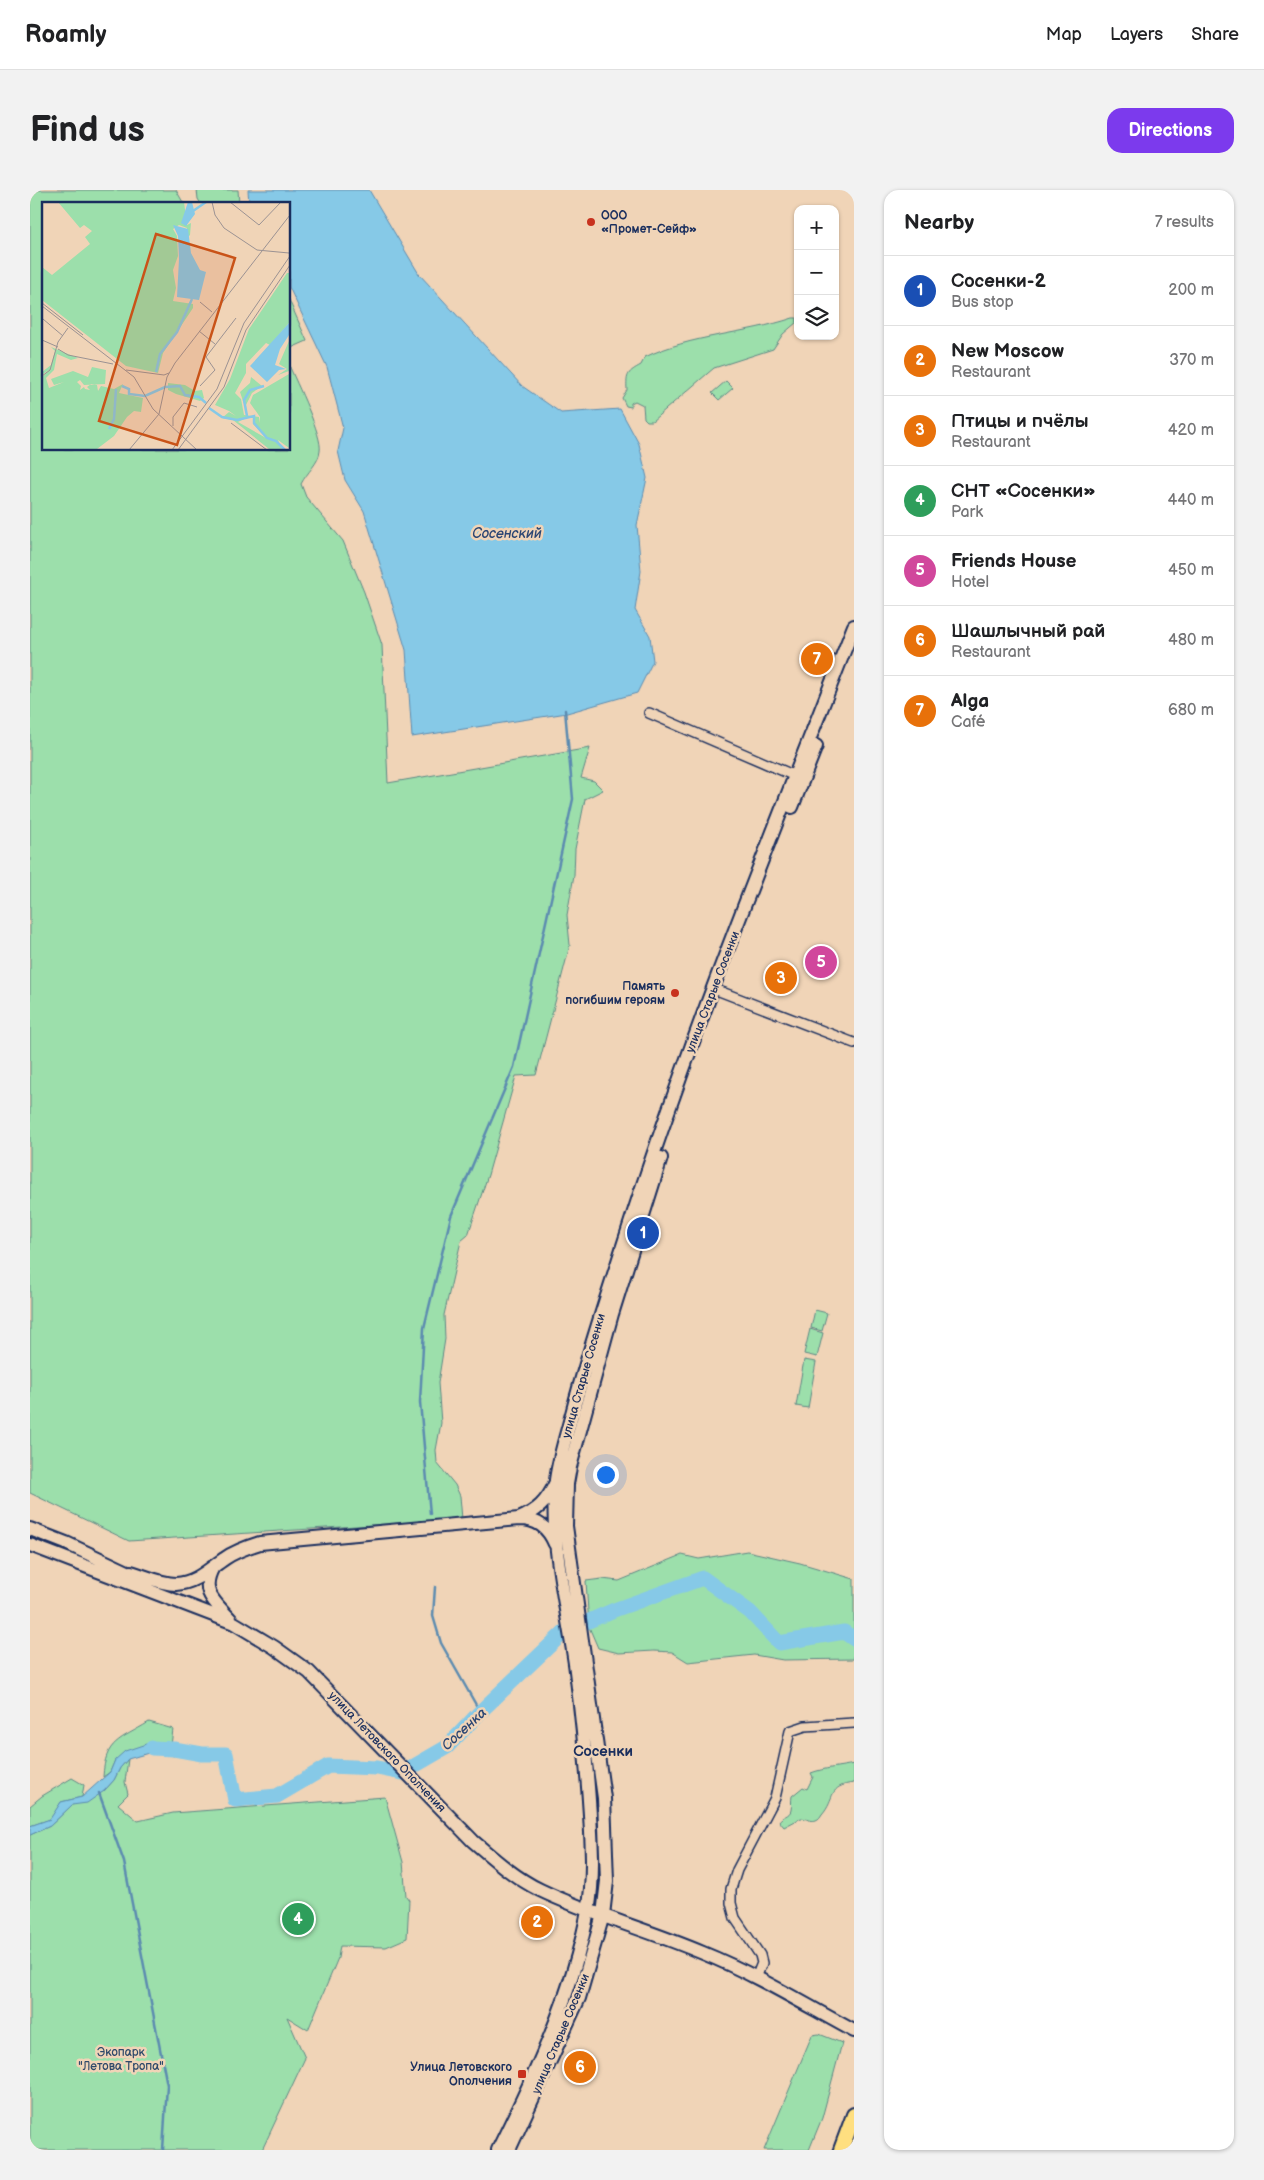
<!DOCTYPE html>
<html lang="en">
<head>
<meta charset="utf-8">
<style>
  :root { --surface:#fff; --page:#f2f2f2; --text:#202124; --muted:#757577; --line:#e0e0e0; --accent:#7c3aed }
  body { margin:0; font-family:"Balsamiq Sans",sans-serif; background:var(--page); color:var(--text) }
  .controls { position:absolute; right:15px; top:15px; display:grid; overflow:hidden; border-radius:10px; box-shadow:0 1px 4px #0004 }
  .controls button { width:45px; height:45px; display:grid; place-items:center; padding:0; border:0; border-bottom:1px solid var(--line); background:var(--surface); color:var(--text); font:25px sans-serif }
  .you { position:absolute; left:575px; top:1284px; width:18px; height:18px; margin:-12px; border:4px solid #fff; border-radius:50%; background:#1a73e8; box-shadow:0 0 0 8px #1a73e833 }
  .badge { display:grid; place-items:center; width:32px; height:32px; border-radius:50%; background:var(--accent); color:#fff; font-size:16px; font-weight:700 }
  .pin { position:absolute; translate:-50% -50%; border:2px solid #fff; box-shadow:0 1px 5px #0006 }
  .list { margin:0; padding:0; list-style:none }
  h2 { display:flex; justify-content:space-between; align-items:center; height:65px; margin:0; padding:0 20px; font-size:21px }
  h2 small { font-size:16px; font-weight:400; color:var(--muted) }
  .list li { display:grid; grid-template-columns:32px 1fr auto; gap:15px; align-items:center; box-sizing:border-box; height:70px; padding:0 20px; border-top:1px solid var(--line) }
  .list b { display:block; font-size:19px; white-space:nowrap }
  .list p { margin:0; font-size:16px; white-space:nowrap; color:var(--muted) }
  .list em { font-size:16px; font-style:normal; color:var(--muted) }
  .icon { flex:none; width:28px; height:28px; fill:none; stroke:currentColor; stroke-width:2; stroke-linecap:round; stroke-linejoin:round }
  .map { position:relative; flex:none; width:824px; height:1960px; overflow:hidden; border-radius:15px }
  header { display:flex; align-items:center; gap:30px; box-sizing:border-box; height:70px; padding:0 25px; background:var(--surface); border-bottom:1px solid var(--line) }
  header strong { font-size:24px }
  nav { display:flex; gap:28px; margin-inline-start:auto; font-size:18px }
  .intro { display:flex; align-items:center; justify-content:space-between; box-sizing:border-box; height:120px; padding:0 30px }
  h1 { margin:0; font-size:35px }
  .button { padding:12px 22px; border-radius:15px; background:var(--accent); color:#fff; font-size:18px; font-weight:700 }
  main { display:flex; gap:30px; padding:0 30px }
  aside { flex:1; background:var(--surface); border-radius:15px; box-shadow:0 1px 4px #0004 }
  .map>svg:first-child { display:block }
  .green { fill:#9cdfab; stroke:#5c8784 }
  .water { fill:#86c9e7; stroke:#5b8bb0 }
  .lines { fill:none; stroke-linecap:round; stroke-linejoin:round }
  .stream { stroke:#5b8bb0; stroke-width:2.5 }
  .river { stroke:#86c9e7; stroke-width:15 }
  .minor-casing { stroke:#1b2f5e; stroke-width:12 }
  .secondary-casing { stroke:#1b2f5e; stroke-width:16 }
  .trunk-casing { stroke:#1b2f5e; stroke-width:18 }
  .minor { stroke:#f0d4b7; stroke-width:9 }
  .secondary { stroke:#f0d4b7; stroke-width:12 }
  .trunk { stroke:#ffdf80; stroke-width:14 }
  .poi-dot { fill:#c8321e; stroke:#f0d4b7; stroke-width:2 }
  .labels { text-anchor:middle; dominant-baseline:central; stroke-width:5; stroke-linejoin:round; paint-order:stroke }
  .poi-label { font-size:12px; font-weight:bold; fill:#1b2f5e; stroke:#f0d4b7; text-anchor:end }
  .street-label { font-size:12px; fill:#1b2f5e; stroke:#f0d4b7 }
  .park-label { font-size:12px; fill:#2e496a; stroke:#f0d4b7 }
  .water-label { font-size:14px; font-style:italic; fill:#2b4673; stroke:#f0d4b7 }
  .quarter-label { font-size:15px; font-weight:bold; fill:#1b2f5e; stroke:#f0d4b7 }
  .inset-river { fill:none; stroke:#86c9e7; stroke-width:2.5 }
  .inset-road { fill:none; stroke:#9b9293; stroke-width:1 }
  .view { fill:#c95318; fill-opacity:0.15; stroke:#c95318; stroke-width:2.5 }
  .inset-edge { fill:none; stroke:#1b2f5e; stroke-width:2.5 }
</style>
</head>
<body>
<header>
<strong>Roamly</strong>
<nav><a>Map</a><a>Layers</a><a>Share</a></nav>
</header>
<div class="intro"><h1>Find us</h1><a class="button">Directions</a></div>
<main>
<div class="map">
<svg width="824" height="1960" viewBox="0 0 824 1960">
  <rect width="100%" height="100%" fill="#f0d4b7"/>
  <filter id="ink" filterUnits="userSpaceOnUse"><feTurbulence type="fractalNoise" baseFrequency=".02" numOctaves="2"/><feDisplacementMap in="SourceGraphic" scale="10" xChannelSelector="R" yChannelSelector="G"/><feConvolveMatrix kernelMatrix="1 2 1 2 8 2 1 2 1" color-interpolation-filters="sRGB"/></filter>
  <g filter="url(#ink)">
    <path class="green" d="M0 0H146L154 14H14V259H259V175C266 192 293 246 290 261 289 273 277 282 271 294L276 307 313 351 334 402 352 455 358 593 560 558 551 588 564 591 573 600 555 609 545 659 544 685 537 725 540 755 506 885 486 886 458 985 438 1045 431 1051 414 1125 415 1149 408 1193 411 1233 406 1260 407 1273 425 1295 430 1306 432 1329 99 1351 0 1303Z
      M167 0H208L209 14H171L168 9Z
      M259 110 277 151 259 159Z
      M763 128H767V132L753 144 743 159 684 178 622 231H617L614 228 613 215 605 211 601 213V217L596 216 592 208 597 200C596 184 598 182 611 175L615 167C661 145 715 144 763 128Z
      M696 191 703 198 689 210 682 203Z
      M785 1120 797 1123 792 1141 781 1138Z
      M780 1139 793 1143 787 1167 774 1164Z
      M774 1170 786 1172 778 1218 766 1216Z
      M717 1361 770 1373 824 1389V1469L753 1470 724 1465 658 1472 642 1462 624 1461 589 1463 568 1458 559 1437 556 1391 572 1389 589 1391 652 1365 669 1369Z
      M119 1532 143 1539 141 1556 132 1553 85 1570 80 1582 73 1587C75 1550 90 1550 119 1532Z
      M98 1569 95 1592 98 1604 88 1614 108 1631 143 1623 355 1607 373 1672 376 1706 379 1710 377 1748 356 1757 310 1756 308 1768 278 1840 257 1827 275 1868 232 1960H0V1645L20 1636 42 1615 74 1601 84 1590 90 1578Z
      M824 1574V1593C797 1596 806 1608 792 1624 790 1627 789 1629 786 1630 781 1632 776 1628 771 1628L754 1637 749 1631C752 1626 760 1626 761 1620 762 1615 761 1611 762 1606L773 1597 777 1599 783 1587 781 1583C794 1578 810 1577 824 1574Z
      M42 1588 54 1595 52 1607 31 1612 21 1629 0 1636V1616L12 1606Z
      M789 1844 812 1853 792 1928 779 1960H734L782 1845Z"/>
    <path class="water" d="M218 0H339L389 84 492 196 531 223 590 219 609 254 617 288 607 335 611 381 605 420 620 446 623 471 607 503 537 523 382 547 376 460 334 321 315 290 308 261 313 238 297 177 259 97V14H219Z
      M132 1553 141 1556 144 1566 122 1562 98 1569 90 1578 84 1590 74 1601 57 1613 42 1615 20 1636 0 1645V1636L20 1629 31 1612 52 1607 80 1582 85 1570 95 1561 116 1554Z"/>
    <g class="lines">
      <path class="stream" d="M400 1324 390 1212 394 1138 421 1026 484 877 543 609 535 520
        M405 1397 403 1426 411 1453 450 1522
        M69 1603 94 1672 137 1895 133 1960"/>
      <path class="river" d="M122 1558 144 1559 172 1564H196L205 1610 247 1606 298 1576 347 1578 372 1583 417 1557 450 1522 534 1442 584 1420 673 1388 720 1422 749 1453 814 1442 824 1449"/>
      <defs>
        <path id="minor" d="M619 523 765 586
          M684 799 824 853
          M726 1788 732 1773 730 1765 705 1728 701 1713V1699L707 1680 745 1608 760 1541 775 1536 824 1533"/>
        <path id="secondary" d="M762 617 786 556
          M489 1329C507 1321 517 1312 525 1294
          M0 1339 36 1353 106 1386
          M0 1355 204 1433 244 1457 279 1482 443 1651C464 1669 485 1688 510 1700 562 1725 619 1740 673 1763 725 1784 774 1814 824 1841
          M183 1377C169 1402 185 1412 201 1430
          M101 1382C115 1386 131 1394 146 1394 166 1393 179 1379 194 1369 205 1361 217 1357 230 1353L489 1329C507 1329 518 1337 525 1354
          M468 1960C506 1883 542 1806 558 1721 564 1689 562 1657 560 1625 557 1577 552 1529 546 1481 538 1419 519 1354 526 1290 529 1267 537 1243 543 1220 557 1166 575 1113 592 1059 659 848 743 642 824 436
          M479 1960 549 1808 573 1725 577 1691 574 1608 536 1336 537 1294 540 1277 582 1124 631 968"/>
        <path id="trunk" d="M811 1960 824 1925"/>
      </defs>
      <use href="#minor" class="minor-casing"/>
      <use href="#secondary" class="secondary-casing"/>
      <use href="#trunk" class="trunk-casing"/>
      <use href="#minor" class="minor"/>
      <use href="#secondary" class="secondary"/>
      <use href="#trunk" class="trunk"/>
    </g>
  </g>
  <g class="poi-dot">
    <circle cx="561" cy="32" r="5"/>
    <circle cx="645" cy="803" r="5"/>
    <rect x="487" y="1879" width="10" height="10" rx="2.5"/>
  </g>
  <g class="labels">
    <g class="poi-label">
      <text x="571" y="25" text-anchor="start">ООО<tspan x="571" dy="14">«Промет-Сейф»</tspan></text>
      <text x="635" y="796">Память<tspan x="635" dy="14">погибшим героям</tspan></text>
      <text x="482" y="1877">Улица Летовского<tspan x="482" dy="14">Ополчения</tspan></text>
    </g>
    <g class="street-label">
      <text transform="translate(683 802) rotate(-69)">улица Старые Сосенки</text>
      <text transform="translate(554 1186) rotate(-74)">улица Старые Сосенки</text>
      <text transform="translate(357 1562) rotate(46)">улица Летовского Ополчения</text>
      <text transform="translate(531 1844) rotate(-67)">улица Старые Сосенки</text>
    </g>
    <g class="park-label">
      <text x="91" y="1862">Экопарк<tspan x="91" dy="14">"Летова Тропа"</tspan></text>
    </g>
    <g class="water-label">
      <text x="477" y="343">Сосенский</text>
      <text transform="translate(434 1539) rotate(-43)">Сосенка</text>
    </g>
    <g class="quarter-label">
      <text x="573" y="1561">Сосенки</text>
    </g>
  </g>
  <g transform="translate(12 12)">
    <rect width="248" height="248" fill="#f0d4b7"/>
    <path d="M16 0H142L145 23 149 21 148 33 146 35 145 26 137 23 131 27 135 34 136 54 131 68 134 86 131 99 151 102V106L121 151 116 171 84 164 0 98V65L10 73 48 42 43 35 50 29 42 23 38 26ZM245 71H247V121L228 143 224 141 204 162V171L193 191 199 197 202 213 217 215 218 221V215L208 201 211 193 247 172V246L236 238 240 247H227L191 218 180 216 187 210 194 214 187 209 173 203 188 177 207 127ZM204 216H211V222L224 236 196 220ZM247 139V169L236 173 245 167 237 162ZM9 145 36 156 29 158 15 152 12 168 4 176 7 186 22 180 12 183 9 177 31 169 46 175 50 165 64 168 63 182 42 183 38 178 35 180 39 184 38 188 42 185 43 187 48 188 45 185 49 182 55 183 56 189 59 184 72 187 81 182 77 191 101 196 99 210 92 209 85 215 72 234 55 247H0V175L7 168 0 173V170L9 163 13 149ZM209 175 220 184 210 191 203 205 198 190 208 181ZM126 181 143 183 153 189 160 188 162 196 158 199 134 192 126 188Z" fill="#9cdfab" fill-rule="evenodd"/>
    <path d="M146 0H150L153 12 144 24 139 21ZM131 23 146 27 149 51 158 68 164 70 157 98 135 95 137 57 136 34ZM247 121V133L238 147 233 163 244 167 237 168 225 180 208 164Z" fill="#86c9e7"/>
    <path class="inset-river" d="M151 9 164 0M114 170 118 152 135 130 150 97M80 184 87 187V192L103 194 123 185 138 184 143 193 157 195 164 201M167 206 180 215 195 218 212 214V221L225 236 234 239 243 248M205 214 202 198 208 188 222 184M67 227 72 217 74 187"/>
    <path class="inset-road" d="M170 0 173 13 182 26 215 48 247 51M188 0 217 23 239 0M158 100 170 110M0 101 41 133M0 104 92 175 111 207 155 248M1 117 21 134M157 129 173 142M0 138 16 145M16 147 26 153 71 162M84 168 122 173 127 171M0 174 8 168 16 140 26 126M158 184 173 168 164 155 194 116M189 221 225 248M131 224V215L142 201 155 205M87 248 117 212 125 175 133 161 248 13M130 248 175 187 202 121 248 54M136 248 182 185 204 128 248 63"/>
    <path class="view" d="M114 32 193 56 135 243 57 219Z"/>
    <rect width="248" height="248" class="inset-edge"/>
  </g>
</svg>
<div class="controls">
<button>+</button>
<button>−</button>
<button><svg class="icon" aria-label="layers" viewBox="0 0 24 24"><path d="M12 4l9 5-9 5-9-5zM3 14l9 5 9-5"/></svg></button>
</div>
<div class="you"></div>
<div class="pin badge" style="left:613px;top:1043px;background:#1a4fb4">1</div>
<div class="pin badge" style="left:507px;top:1732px;background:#e8710a">2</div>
<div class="pin badge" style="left:751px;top:788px;background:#e8710a">3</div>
<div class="pin badge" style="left:268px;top:1729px;background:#2e9e5b">4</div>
<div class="pin badge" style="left:791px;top:772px;background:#d1479c">5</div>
<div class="pin badge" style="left:550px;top:1877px;background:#e8710a">6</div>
<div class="pin badge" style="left:787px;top:469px;background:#e8710a">7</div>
</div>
<aside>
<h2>Nearby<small>7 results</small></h2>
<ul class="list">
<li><span class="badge" style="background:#1a4fb4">1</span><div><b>Сосенки-2</b><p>Bus stop</p></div><em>200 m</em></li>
<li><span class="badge" style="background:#e8710a">2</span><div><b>New Moscow</b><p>Restaurant</p></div><em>370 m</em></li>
<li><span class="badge" style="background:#e8710a">3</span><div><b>Птицы и пчёлы</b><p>Restaurant</p></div><em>420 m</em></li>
<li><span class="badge" style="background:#2e9e5b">4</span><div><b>СНТ «Сосенки»</b><p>Park</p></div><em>440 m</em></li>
<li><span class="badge" style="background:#d1479c">5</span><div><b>Friends House</b><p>Hotel</p></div><em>450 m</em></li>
<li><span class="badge" style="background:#e8710a">6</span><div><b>Шашлычный рай</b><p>Restaurant</p></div><em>480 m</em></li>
<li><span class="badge" style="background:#e8710a">7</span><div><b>Alga</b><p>Café</p></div><em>680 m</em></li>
</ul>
</aside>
</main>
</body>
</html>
